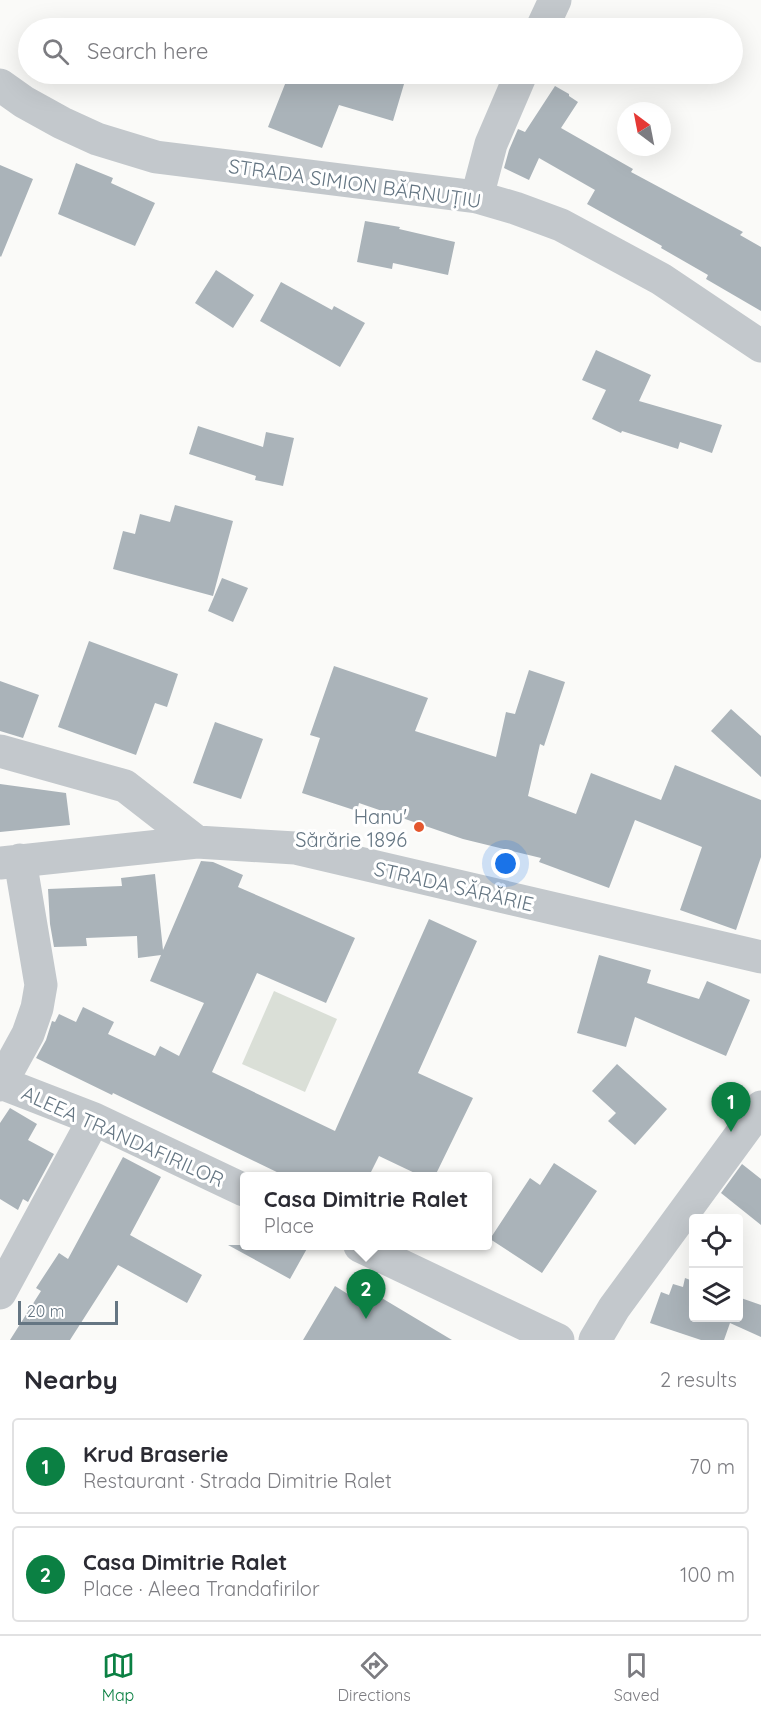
<!DOCTYPE html>
<html lang="en">
<head>
<meta charset="utf-8">
<style>
  :root { --surface:#fff; --page:#f7f7f7; --text:#2b2b33; --muted:#7c7c81; --line:#e1e1e2; --accent:#0b8043 }
  body { margin:0; font-family:Quicksand,sans-serif; background:var(--page); color:var(--text) }
  .controls { position:absolute; right:18px; bottom:18px; display:grid; overflow:hidden; border-radius:6px; box-shadow:0 6px 24px #0002 }
  .controls button { width:54px; height:54px; display:grid; place-items:center; padding:0; border:0; border-bottom:2px solid var(--line); background:var(--surface); color:var(--text); font:30px sans-serif }
  .compass { position:absolute; left:617px; top:102px; width:54px; height:54px; border-radius:50%; background:var(--surface); box-shadow:0 6px 24px #0002; rotate:328deg }
  .scale { position:absolute; left:18px; bottom:15px; width:100px; box-sizing:border-box; padding-left:6px; border:3px solid #657683; border-top:0; font-size:16px; line-height:21px; white-space:nowrap; color:#657683; -webkit-text-stroke:4px #fff; paint-order:stroke }
  .you { position:absolute; left:506px; top:864px; width:21px; height:21px; margin:-15px; border:4px solid #fff; border-radius:50%; background:#1a73e8; box-shadow:0 0 0 9px #1a73e833 }
  .badge { display:grid; place-items:center; width:39px; height:39px; border-radius:50%; background:var(--accent); color:#fff; font-size:20px; font-weight:700 }
  .pin { position:absolute; translate:-50% -50px; filter:drop-shadow(0 2px 3px #0008) }
  .pin::after { content:''; position:absolute; top:32px; width:21px; height:18px; background:inherit; clip-path:polygon(0 0,100% 0,50% 100%) }
  .popup { position:absolute; left:240px; top:1172px; width:252px; height:78px; box-sizing:border-box; display:grid; place-content:center; border-radius:6px; background:var(--surface); filter:drop-shadow(0 2px 4px #0005); font-size:20px; white-space:nowrap; color:var(--muted) }
  .popup b { font-size:22px; color:var(--text) }
  .popup::after { content:''; position:absolute; left:50%; top:100%; margin-left:-12px; border:12px solid transparent; border-top-color:var(--surface) }
  .list { margin:0; padding:0; list-style:none }
  h2 { display:flex; justify-content:space-between; align-items:center; height:78px; margin:0; padding:0 24px; font-size:26px }
  h2 small { font-size:20px; font-weight:400; color:var(--muted) }
  .list li { display:grid; grid-template-columns:39px 1fr auto; gap:18px; align-items:center; box-sizing:border-box; height:96px; margin:0 12px 12px; padding:0 12px; border:2px solid var(--line); border-radius:6px }
  .list b { display:block; font-size:22px; white-space:nowrap }
  .list p { margin:0; font-size:20px; white-space:nowrap; color:var(--muted) }
  .list em { font-size:20px; font-style:normal; color:var(--muted) }
  .icon { flex:none; width:33px; height:33px; fill:none; stroke:currentColor; stroke-width:2; stroke-linecap:round; stroke-linejoin:round }
  .map { position:relative; flex:none; width:761px; height:1340px; overflow:hidden }
  .search { position:absolute; background:var(--surface); box-shadow:0 6px 24px #0002; left:18px; right:18px; top:18px; height:66px; display:flex; align-items:center; gap:15px; box-sizing:border-box; padding:0 21px; border-radius:33px; color:var(--muted); font-size:22px }
  .sheet { height:294px; background:var(--surface) }
  nav { display:flex; justify-content:space-around; align-items:center; box-sizing:border-box; height:84px; border-top:2px solid var(--line); background:var(--surface); font-size:16px; color:var(--muted) }
  nav a { display:grid; justify-items:center; gap:3px }
  nav .on { color:var(--accent) }
  .map>svg:first-child { display:block }
  .green { fill:#dadfd7 }
  .building { fill:#aab3b9 }
  .lines { fill:none; stroke-linecap:round; stroke-linejoin:round }
  .minor { stroke:#c3c8cc; stroke-width:33 }
  .poi-dot { fill:#e4572e; stroke:#fff; stroke-width:2 }
  .labels { text-anchor:middle; dominant-baseline:central; stroke-width:6; stroke-linejoin:round; paint-order:stroke }
  .street-label { font-size:20px; fill:#657683; stroke:#fff }
  .poi-label { font-size:20px; fill:#657683; stroke:#fff; text-anchor:end }
</style>
</head>
<body>
<div class="map">
<svg width="761" height="1340" viewBox="0 0 761 1340">
  <rect width="100%" height="100%" fill="#fafaf8"/>
  <path class="green" d="M274 991 337 1019 305 1092 242 1064Z"/>
  <path class="building" d="M289 74H407L393 121 339 105 322 148 268 127Z
    M555 86 569 94V96L578 102 561 128 633 169 631 172 743 232 740 235 761 247V311L706 279 708 275 661 248 662 246 587 204 595 190 539 158 529 180 504 168 509 150 518 129 525 132Z
    M76 163 113 178 111 183 155 203 135 246 58 214Z
    M0 165 33 179 1 257 0 256Z
    M365 221 400 227 399 229 455 242 448 275 393 263 392 269 357 262Z
    M216 270 254 295 233 328 195 303Z
    M281 282 332 310 334 306 365 323 340 367 260 321Z
    M596 350 651 375 639 401 722 425 712 453 680 442 678 449 622 431 621 433 592 419 606 390 582 380Z
    M198 426 263 447 266 432 294 438 283 486 255 480 256 476 189 454Z
    M175 505 233 521 213 596 113 569 123 531 135 534 140 514 170 522Z
    M222 578 248 588 233 622 208 611Z
    M89 641 178 674 167 707 155 703 136 755 58 727Z
    M334 666 428 698 415 731 496 757 506 712 515 714 529 670 565 682 544 746 540 744 528 796 576 814 591 773 661 800 675 765 761 800V857L736 930 680 910 702 847 635 820 609 888 539 862 541 858 463 839 359 803 357 811 302 793 320 738 310 735Z
    M0 681 39 695 23 738 0 731Z
    M731 709 761 736V777L711 731Z
    M215 722 263 739 241 799 193 783Z
    M0 784 66 793 70 825 0 832Z
    M201 861 213 862 243 875 238 887 355 938 326 1003 257 973 212 1072 335 1131 429 919 477 941 418 1073 473 1098 435 1176H421L379 1156 369 1176H285L113 1093 112 1095 36 1058 46 1040 52 1021 55 1022 59 1014 76 1022 83 1007 114 1022 108 1034 155 1056 160 1046 179 1056 204 1003 150 981 161 955 138 958 137 936 86 938 87 946 54 947 50 924 48 889 122 886 121 878 155 874 163 950Z
    M599 955 651 970 647 983 699 999 707 981 750 1000 726 1056 635 1017 626 1047 577 1033Z
    M617 1064 667 1109 635 1145 608 1121 616 1113 592 1091Z
    M10 1108 37 1124 28 1140 54 1154 28 1202 23 1199 18 1210 0 1199V1123Z
    M123 1157 161 1177 130 1235 202 1275 187 1303 118 1265 70 1340H10L41 1291 36 1288 59 1253 68 1259Z
    M554 1163 597 1191 542 1273 490 1239 530 1178 540 1185Z
    M742 1164 761 1179V1225L721 1193Z
    M228 1245H309L290 1279Z
    M685 1278 693 1281V1317H738V1297L761 1305V1337L730 1323 724 1340H701L650 1323 661 1292 669 1295 673 1284 683 1287Z
    M335 1286 367 1306 375 1294 452 1340H303Z"/>
  <g class="lines">
    <path class="minor" d="M542 28 555 0
      M0 85 24 102 62 123 97 139 156 157 477 197 515 208 561 225 661 279 761 346
      M477 197 491 144 521 74
      M0 751 125 786 197 842
      M0 863 197 842 295 848 761 957
      M1 1083 94 1119 244 1190
      M0 1085 28 1034 37 1008 41 985 20 860
      M360 1246 558 1340
      M0 1293 94 1119
      M595 1340 614 1308 761 1107"/>
  </g>
  <circle class="poi-dot" cx="419" cy="827" r="6"/>
  <g class="labels">
    <g class="street-label">
      <text transform="translate(355 183) rotate(8)">STRADA SIMION BĂRNUȚIU</text>
      <text transform="translate(454 886) rotate(13)">STRADA SĂRĂRIE</text>
      <text transform="translate(123 1136) rotate(24)">ALEEA TRANDAFIRILOR</text>
    </g>
    <g class="poi-label">
      <text x="407" y="816">Hanu'<tspan x="407" dy="23">Sărărie 1896</tspan></text>
    </g>
  </g>
</svg>
<div class="controls">
<button><svg class="icon" aria-label="locate" viewBox="0 0 24 24"><circle cx="12" cy="12" r="6"/><path d="M12 2v4M12 18v4M2 12h4M18 12h4"/></svg></button>
<button><svg class="icon" aria-label="layers" viewBox="0 0 24 24"><path d="M12 4l9 5-9 5-9-5zM3 14l9 5 9-5"/></svg></button>
</div>
<svg class="compass" viewBox="-18 -18 36 36"><path d="M0-13l5 13h-10z" fill="#e53935"/><path d="M0 13l5-13h-10z" fill="#7c7c81"/></svg>
<div class="scale">20 m</div>
<div class="you"></div>
<div class="pin badge" style="left:731px;top:1132px">1</div>
<div class="pin badge" style="left:366px;top:1319px">2</div>
<div class="popup"><b>Casa Dimitrie Ralet</b>Place</div>
<div class="search"><svg class="icon" aria-label="search" viewBox="0 0 24 24"><circle cx="10" cy="10" r="6"/><path d="M15 15l6 6"/></svg>Search here</div>
</div>
<section class="sheet">
<h2>Nearby<small>2 results</small></h2>
<ul class="list">
<li><span class="badge">1</span><div><b>Krud Braserie</b><p>Restaurant · Strada Dimitrie Ralet</p></div><em>70 m</em></li>
<li><span class="badge">2</span><div><b>Casa Dimitrie Ralet</b><p>Place · Aleea Trandafirilor</p></div><em>100 m</em></li>
</ul>
</section>
<nav>
<a class="on"><svg class="icon" aria-label="map" viewBox="0 0 24 24"><path d="M3 6l6-2 6 2 6-2v14l-6 2-6-2-6 2zM9 4v14M15 6v14"/></svg>Map</a>
<a><svg class="icon" aria-label="directions" viewBox="0 0 24 24"><path d="M12 3l9 9-9 9-9-9zM9 14v-3h6M13 9l2 2-2 2"/></svg>Directions</a>
<a><svg class="icon" aria-label="saved" viewBox="0 0 24 24"><path d="M7 4h10v16l-5-4-5 4z"/></svg>Saved</a>
</nav>
</body>
</html>
